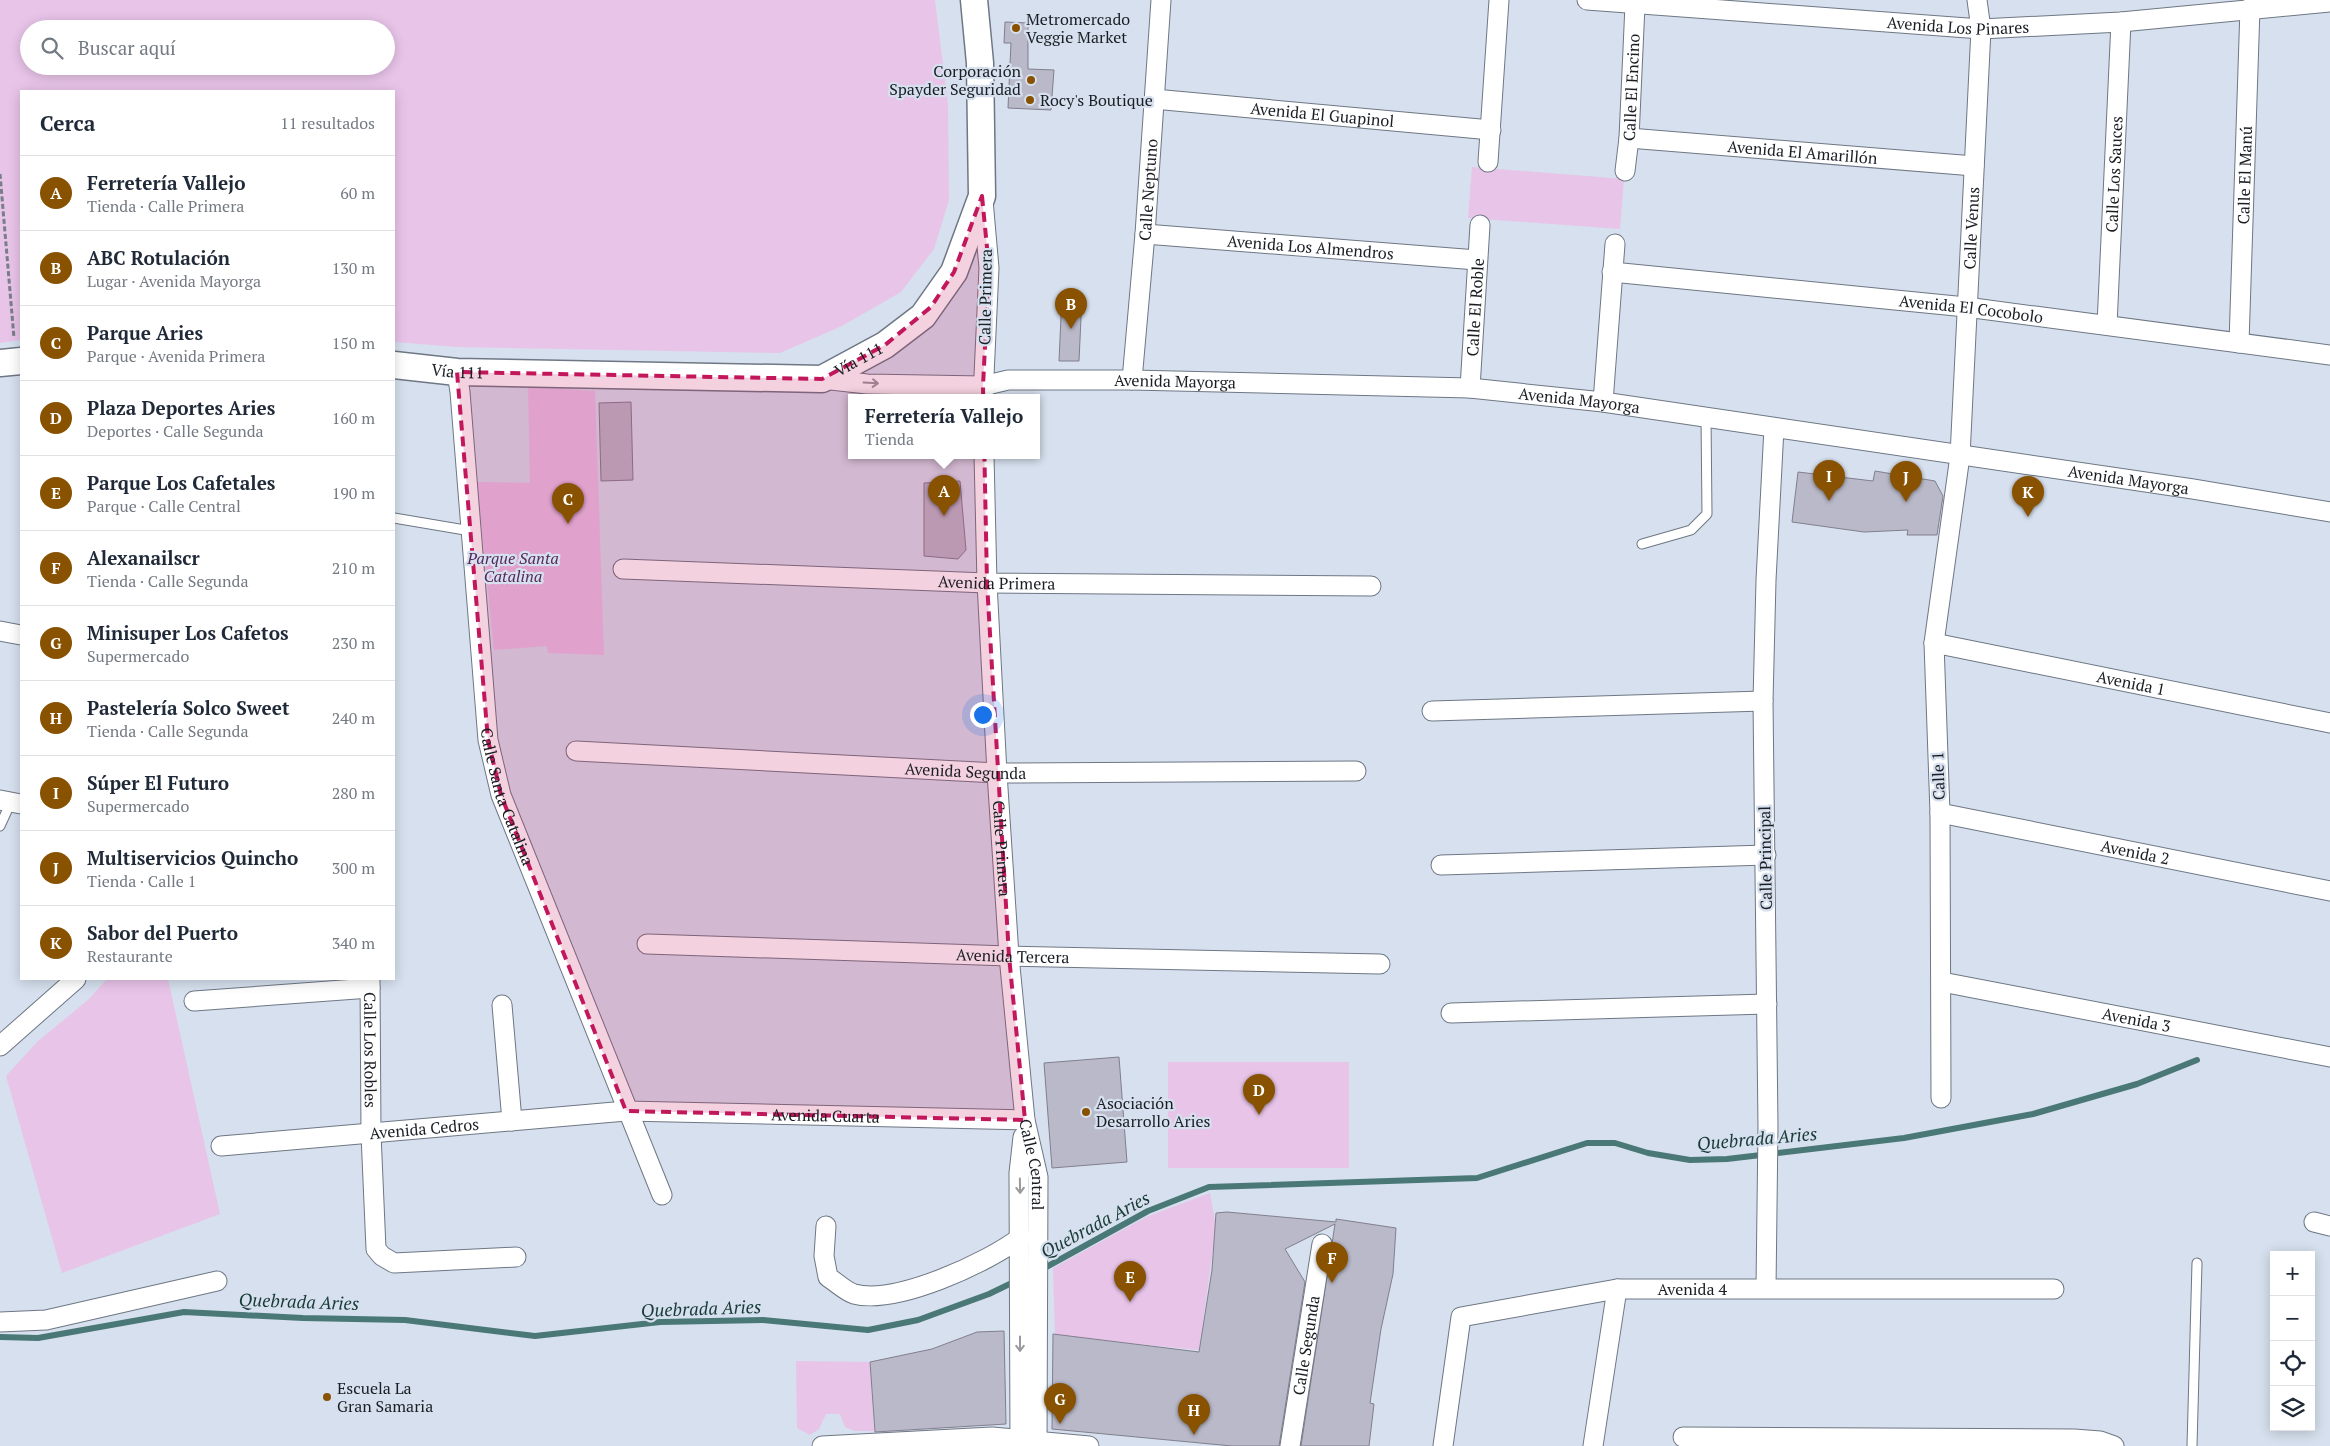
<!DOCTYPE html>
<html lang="es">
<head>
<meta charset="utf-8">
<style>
  :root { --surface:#fff; --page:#f6f6f7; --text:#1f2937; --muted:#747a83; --line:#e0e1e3; --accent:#885200 }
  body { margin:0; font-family:"PT Serif",serif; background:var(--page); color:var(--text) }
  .controls { position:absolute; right:15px; bottom:15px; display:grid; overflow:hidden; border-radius:0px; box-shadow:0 2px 12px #0003 }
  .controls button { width:45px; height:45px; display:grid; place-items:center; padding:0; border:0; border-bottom:1px solid var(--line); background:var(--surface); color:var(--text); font:25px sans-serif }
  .you { position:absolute; left:982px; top:714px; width:18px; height:18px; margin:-12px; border:4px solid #fff; border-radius:50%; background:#1a73e8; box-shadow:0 0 0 8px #1a73e833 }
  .badge { display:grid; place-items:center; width:32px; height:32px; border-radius:50%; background:var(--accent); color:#fff; font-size:16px; font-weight:700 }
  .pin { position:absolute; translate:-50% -41px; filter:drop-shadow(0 1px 2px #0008) }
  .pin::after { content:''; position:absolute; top:26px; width:18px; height:15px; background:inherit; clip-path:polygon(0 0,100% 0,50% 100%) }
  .popup { position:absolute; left:848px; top:394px; width:192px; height:65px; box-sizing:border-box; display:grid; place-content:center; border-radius:0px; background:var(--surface); filter:drop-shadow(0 1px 4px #0005); font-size:16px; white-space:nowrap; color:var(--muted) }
  .popup b { font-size:19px; color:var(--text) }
  .popup::after { content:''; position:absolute; left:50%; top:100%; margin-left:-10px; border:10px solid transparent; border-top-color:var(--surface) }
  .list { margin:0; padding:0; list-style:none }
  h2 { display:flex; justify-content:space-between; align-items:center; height:65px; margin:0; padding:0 20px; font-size:21px }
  h2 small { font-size:16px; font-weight:400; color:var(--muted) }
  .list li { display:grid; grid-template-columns:32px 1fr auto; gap:15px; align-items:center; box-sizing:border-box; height:75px; padding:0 20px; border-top:1px solid var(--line) }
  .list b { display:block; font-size:19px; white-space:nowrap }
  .list p { margin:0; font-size:16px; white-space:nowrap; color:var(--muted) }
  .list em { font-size:16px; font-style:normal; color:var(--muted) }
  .icon { flex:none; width:28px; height:28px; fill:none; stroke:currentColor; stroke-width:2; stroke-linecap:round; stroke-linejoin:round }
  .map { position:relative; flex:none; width:2330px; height:1446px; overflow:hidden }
  .search { position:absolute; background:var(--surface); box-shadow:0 2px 12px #0003; left:20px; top:20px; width:375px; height:55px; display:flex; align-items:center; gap:12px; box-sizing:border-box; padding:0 18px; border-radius:28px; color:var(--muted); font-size:19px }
  .panel { position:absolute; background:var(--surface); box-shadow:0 2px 12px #0003; left:20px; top:90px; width:375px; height:890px; border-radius:0px }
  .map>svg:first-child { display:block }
  .green { fill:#e8c4e9; fill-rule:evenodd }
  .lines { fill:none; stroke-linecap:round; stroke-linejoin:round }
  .stream { stroke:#497876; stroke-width:6 }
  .building { fill:#bab9c9; stroke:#817f8e }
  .service-casing { stroke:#6e7784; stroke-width:11 }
  .minor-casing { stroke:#6e7784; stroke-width:21 }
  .secondary-casing { stroke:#6e7784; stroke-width:29 }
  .path { stroke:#787f88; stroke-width:3; stroke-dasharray:5 2.5; stroke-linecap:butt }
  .service { stroke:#fff; stroke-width:9 }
  .minor { stroke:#fff; stroke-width:19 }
  .secondary { stroke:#fff; stroke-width:26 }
  .oneway { stroke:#989a9c }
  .marked { fill:#c2185b; fill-opacity:0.2; stroke:#c2185b; stroke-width:4; stroke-dasharray:10 6; stroke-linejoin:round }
  .poi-dot { fill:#885200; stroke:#d6e0ee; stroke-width:2 }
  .labels { text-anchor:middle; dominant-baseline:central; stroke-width:4.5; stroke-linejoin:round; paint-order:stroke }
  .poi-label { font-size:16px; fill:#1a1e23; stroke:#d6e0ee; text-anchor:start }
  .street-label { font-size:16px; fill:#1a1e23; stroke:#d6e0ee }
  .park-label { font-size:16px; font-style:italic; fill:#57295a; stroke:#d6e0ee }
  .water-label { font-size:18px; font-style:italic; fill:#183a37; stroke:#d6e0ee }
</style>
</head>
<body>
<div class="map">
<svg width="2330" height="1446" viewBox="0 0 2330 1446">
  <rect width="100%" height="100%" fill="#d6e0ee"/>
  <path class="green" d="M0 0H935L948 104 949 200 934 249 901 292 842 326 780 353 457 347 394 342V91H21V340L0 343ZM29 29H386V66H29Z
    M1472 167 1624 179 1620 229 1468 218Z
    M528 386 595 391 604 655 548 653 547 646 494 650 477 482 530 483Z
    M107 979H168L220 1214 62 1273 6 1076 37 1042 89 999Z
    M1168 1062H1349V1168H1168Z
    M1210 1193 1216 1227 1199 1350 1055 1336 1053 1268 1146 1217Z
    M796 1361 870 1362 874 1431H855L845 1427 840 1414H826L819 1429 810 1435 797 1428Z"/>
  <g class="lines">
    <path class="stream" d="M1041 1270 1148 1211 1209 1187 1477 1178 1587 1143H1615L1648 1153 1690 1160 1727 1159 1904 1138 2033 1114 2137 1084 2197 1060
      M0 1337 38 1338 184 1312 303 1318 405 1320 535 1336 660 1322 763 1320 868 1330 918 1320 989 1294 1018 1280"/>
  </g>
  <path class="building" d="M1005 22 1028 23V69L1054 70 1051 110 1008 108 1011 43H1004Z
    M1062 295 1082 296 1079 361H1059Z
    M631 402 633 480 601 481 599 403Z
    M1875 471 1935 481 1943 496 1937 535H1907L1908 530 1864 532 1792 522 1798 472 1873 481Z
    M960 481 966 550 958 559 924 556V483Z
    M1119 1057 1127 1162 1052 1168 1044 1063Z
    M1227 1212 1336 1222V1219L1396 1228 1393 1274 1381 1329 1370 1403 1374 1404 1369 1446H1301L1335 1224 1285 1249 1305 1282 1279 1446H1232L1052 1429 1053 1334 1199 1352 1212 1270 1216 1213Z
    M1004 1331 1006 1424 875 1432 870 1362 932 1349 977 1332Z"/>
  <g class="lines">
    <defs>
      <path id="service" d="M394 518 471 531
        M1642 544 1691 530 1707 514 1706 417
        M0 826 11 802
        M2192 1446 2197 1263"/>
      <g id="minor">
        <path id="s1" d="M1587 0 1981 29 2121 22 2330 2"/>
        <path id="s2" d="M1154 99 1491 130"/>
        <path id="s3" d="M1629 138 1974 166"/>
        <path d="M1488 162 1499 0"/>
        <path id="s4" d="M1625 171 1629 138 1635 5"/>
        <path d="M983 200 989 268 983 397"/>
        <path id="s5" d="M1145 234 1477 260"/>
        <path id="s6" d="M1612 272 1966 307 2330 355"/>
        <path id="s7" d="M2107 325 2121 22"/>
        <path id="s8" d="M2239 343 2250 8"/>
        <path id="s9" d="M457 372 460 392 488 740 501 795 662 1195"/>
        <path id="s10" d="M822 379 867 384 983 386 1008 380H1132L1470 388 1603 402 2193 489 2330 512"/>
        <path id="s11" d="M1132 380 1145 234 1161 0"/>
        <path id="s12" d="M1470 388 1480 225"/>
        <path d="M1603 402 1615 244"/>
        <path id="s13" d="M984 455 987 583 997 773 1009 956 1025 1120 1038 1177 1037 1446"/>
        <path id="s14" d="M623 569 987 583 1371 586"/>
        <path d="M0 631 21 635"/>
        <path id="s15" d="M1934 643 2330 723"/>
        <path d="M1432 711 1763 701"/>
        <path id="s16" d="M576 751 997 773 1356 771"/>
        <path d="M0 800 21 804"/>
        <path id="s17" d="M1940 813 2330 891"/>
        <path d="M1441 865 1766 855"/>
        <path id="s18" d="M647 944 1009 956 1380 964"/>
        <path id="s19" d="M370 979 371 1134 376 1249 382 1256 394 1263 516 1257"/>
        <path id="s20" d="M1942 982 2330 1057"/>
        <path d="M194 1001 370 988"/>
        <path d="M502 1005 512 1121"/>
        <path d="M1451 1013 1767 1004"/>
        <path d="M0 1046 76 979"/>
        <path id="s21" d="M1941 1098 1940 813 1934 643 1960 456 1981 29 1977 0"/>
        <path id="s22" d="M221 1146 626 1111 1025 1120"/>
        <path d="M2314 1222 2330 1226"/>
        <path d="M826 1226 824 1256 828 1277C836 1282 845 1291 854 1294 896 1305 987 1263 1021 1237"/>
        <path d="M1766 1288 1768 1127 1763 701 1766 580 1774 428"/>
        <path d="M0 1322 46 1320 217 1281"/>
        <path d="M1683 1437 2074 1439 2100 1441 2114 1446"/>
        <path d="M822 1446 992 1437 1089 1446"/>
        <path d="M1020 1446 1019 1173 1023 1137"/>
        <path id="s23" d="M1290 1446 1322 1244"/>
        <path id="s24" d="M1443 1446 1461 1317 1617 1289H2054"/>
        <path d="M1593 1446 1617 1289"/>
      </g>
      <g id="secondary">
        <path d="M0 363 21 361"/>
        <path id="s25" d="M394 365 457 372 822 379 885 345 923 316 954 272 982 196 980 63 974 0"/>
      </g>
    </defs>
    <use href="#service" class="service-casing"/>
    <use href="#minor" class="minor-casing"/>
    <use href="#secondary" class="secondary-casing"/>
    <path class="path" d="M0 174 14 338"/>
    <use href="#service" class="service"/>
    <use href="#minor" class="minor"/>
    <use href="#secondary" class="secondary"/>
  </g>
  <defs><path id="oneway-shaft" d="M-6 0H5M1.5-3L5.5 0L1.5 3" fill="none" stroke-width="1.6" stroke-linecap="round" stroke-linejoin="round" transform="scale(1.25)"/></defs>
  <g class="oneway">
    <use href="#oneway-shaft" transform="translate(871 383) rotate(3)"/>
    <use href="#oneway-shaft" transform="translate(1020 1186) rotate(89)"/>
    <use href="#oneway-shaft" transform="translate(1020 1344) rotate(90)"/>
  </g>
  <path class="marked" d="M982 196 989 268 983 386 987 583 1009 956 1025 1120 626 1111 501 795 488 740 457 372 822 379 885 345 931 307 954 272Z"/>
  <g class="poi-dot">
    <circle cx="1016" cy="28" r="5"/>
    <circle cx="1031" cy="80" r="5"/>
    <circle cx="1030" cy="100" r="5"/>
    <circle cx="1086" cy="1112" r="5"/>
    <circle cx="327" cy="1397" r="5"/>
  </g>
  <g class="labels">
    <g class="poi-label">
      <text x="1026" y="19">Metromercado<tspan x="1026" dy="18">Veggie Market</tspan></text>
      <text x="1021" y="71" text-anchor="end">Corporación<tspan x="1021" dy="18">Spayder Seguridad</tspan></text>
      <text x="1040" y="100">Rocy's Boutique</text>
      <text x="1096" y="1103">Asociación<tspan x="1096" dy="18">Desarrollo Aries</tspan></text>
      <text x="337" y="1388">Escuela La<tspan x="337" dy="18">Gran Samaria</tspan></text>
    </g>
    <g class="street-label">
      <text stroke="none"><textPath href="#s1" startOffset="372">Avenida Los Pinares</textPath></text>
      <text stroke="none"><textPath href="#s4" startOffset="84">Calle El Encino</textPath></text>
      <text stroke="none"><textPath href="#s2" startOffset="169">Avenida El Guapinol</textPath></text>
      <text stroke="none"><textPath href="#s3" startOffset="174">Avenida El Amarillón</textPath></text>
      <text stroke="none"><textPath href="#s7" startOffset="151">Calle Los Sauces</textPath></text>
      <text stroke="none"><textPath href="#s8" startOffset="168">Calle El Manú</textPath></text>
      <text stroke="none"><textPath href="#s11" startOffset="191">Calle Neptuno</textPath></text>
      <text stroke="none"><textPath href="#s21" startOffset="872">Calle Venus</textPath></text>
      <text stroke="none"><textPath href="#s5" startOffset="166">Avenida Los Almendros</textPath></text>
      <text transform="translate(985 297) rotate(-89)">Calle Primera</text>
      <text stroke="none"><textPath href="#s12" startOffset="81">Calle El Roble</textPath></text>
      <text stroke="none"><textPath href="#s6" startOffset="361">Avenida El Cocobolo</textPath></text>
      <text stroke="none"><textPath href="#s25" startOffset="470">Vía 111</textPath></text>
      <text stroke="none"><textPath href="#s25" startOffset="64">Vía 111</textPath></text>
      <text stroke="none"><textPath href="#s10" startOffset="354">Avenida Mayorga</textPath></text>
      <text stroke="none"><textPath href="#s10" startOffset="759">Avenida Mayorga</textPath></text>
      <text stroke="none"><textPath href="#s10" startOffset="1314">Avenida Mayorga</textPath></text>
      <text stroke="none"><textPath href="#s14" startOffset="374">Avenida Primera</textPath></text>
      <text stroke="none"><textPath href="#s15" startOffset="201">Avenida 1</textPath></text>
      <text stroke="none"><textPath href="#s16" startOffset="390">Avenida Segunda</textPath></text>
      <text transform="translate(1938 776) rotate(-92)">Calle 1</text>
      <text stroke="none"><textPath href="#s9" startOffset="429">Calle Santa Catalina</textPath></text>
      <text stroke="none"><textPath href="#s13" startOffset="394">Calle Primera</textPath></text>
      <text stroke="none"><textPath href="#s17" startOffset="199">Avenida 2</textPath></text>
      <text transform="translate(1765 858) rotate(-91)">Calle Principal</text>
      <text stroke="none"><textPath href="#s18" startOffset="366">Avenida Tercera</textPath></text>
      <text stroke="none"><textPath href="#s20" startOffset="198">Avenida 3</textPath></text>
      <text stroke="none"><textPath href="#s19" startOffset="71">Calle Los Robles</textPath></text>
      <text stroke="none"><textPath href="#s22" startOffset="606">Avenida Cuarta</textPath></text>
      <text stroke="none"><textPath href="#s22" startOffset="204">Avenida Cedros</textPath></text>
      <text stroke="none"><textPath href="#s13" startOffset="712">Calle Central</textPath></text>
      <text stroke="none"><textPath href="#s24" startOffset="364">Avenida 4</textPath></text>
      <text stroke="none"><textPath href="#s23" startOffset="102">Calle Segunda</textPath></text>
    </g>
    <g class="park-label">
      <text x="513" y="558">Parque Santa<tspan x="513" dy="18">Catalina</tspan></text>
    </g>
    <g class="water-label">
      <text transform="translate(1757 1138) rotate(-5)">Quebrada Aries</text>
      <text transform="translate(1095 1224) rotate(-28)">Quebrada Aries</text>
      <text transform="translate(299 1301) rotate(2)">Quebrada Aries</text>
      <text transform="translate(701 1308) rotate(-2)">Quebrada Aries</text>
    </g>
  </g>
</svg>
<div class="controls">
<button>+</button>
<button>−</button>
<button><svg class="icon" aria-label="locate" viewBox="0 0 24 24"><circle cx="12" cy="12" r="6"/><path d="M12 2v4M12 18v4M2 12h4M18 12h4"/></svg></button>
<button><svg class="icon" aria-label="layers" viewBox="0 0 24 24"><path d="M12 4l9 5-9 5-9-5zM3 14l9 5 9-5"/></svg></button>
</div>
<div class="you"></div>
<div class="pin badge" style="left:944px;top:516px">A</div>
<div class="popup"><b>Ferretería Vallejo</b>Tienda</div>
<div class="pin badge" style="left:1071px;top:329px">B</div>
<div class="pin badge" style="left:568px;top:524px">C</div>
<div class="pin badge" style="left:1259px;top:1115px">D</div>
<div class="pin badge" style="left:1130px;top:1302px">E</div>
<div class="pin badge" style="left:1332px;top:1283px">F</div>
<div class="pin badge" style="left:1060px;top:1424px">G</div>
<div class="pin badge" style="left:1194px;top:1435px">H</div>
<div class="pin badge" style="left:1829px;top:501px">I</div>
<div class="pin badge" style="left:1906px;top:502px">J</div>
<div class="pin badge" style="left:2028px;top:517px">K</div>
<div class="search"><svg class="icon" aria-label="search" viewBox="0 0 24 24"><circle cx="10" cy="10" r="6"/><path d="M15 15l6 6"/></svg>Buscar aquí</div>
<section class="panel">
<h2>Cerca<small>11 resultados</small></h2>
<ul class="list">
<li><span class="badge">A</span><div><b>Ferretería Vallejo</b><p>Tienda · Calle Primera</p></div><em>60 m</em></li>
<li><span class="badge">B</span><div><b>ABC Rotulación</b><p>Lugar · Avenida Mayorga</p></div><em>130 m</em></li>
<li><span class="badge">C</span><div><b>Parque Aries</b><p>Parque · Avenida Primera</p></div><em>150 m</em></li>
<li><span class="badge">D</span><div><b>Plaza Deportes Aries</b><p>Deportes · Calle Segunda</p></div><em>160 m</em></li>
<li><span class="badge">E</span><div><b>Parque Los Cafetales</b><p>Parque · Calle Central</p></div><em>190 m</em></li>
<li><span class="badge">F</span><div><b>Alexanailscr</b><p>Tienda · Calle Segunda</p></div><em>210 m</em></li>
<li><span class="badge">G</span><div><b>Minisuper Los Cafetos</b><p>Supermercado</p></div><em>230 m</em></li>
<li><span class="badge">H</span><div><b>Pastelería Solco Sweet</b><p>Tienda · Calle Segunda</p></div><em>240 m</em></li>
<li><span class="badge">I</span><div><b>Súper El Futuro</b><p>Supermercado</p></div><em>280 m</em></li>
<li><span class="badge">J</span><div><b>Multiservicios Quincho</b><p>Tienda · Calle 1</p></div><em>300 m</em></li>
<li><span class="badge">K</span><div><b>Sabor del Puerto</b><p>Restaurante</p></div><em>340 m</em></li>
</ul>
</section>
</div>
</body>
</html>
